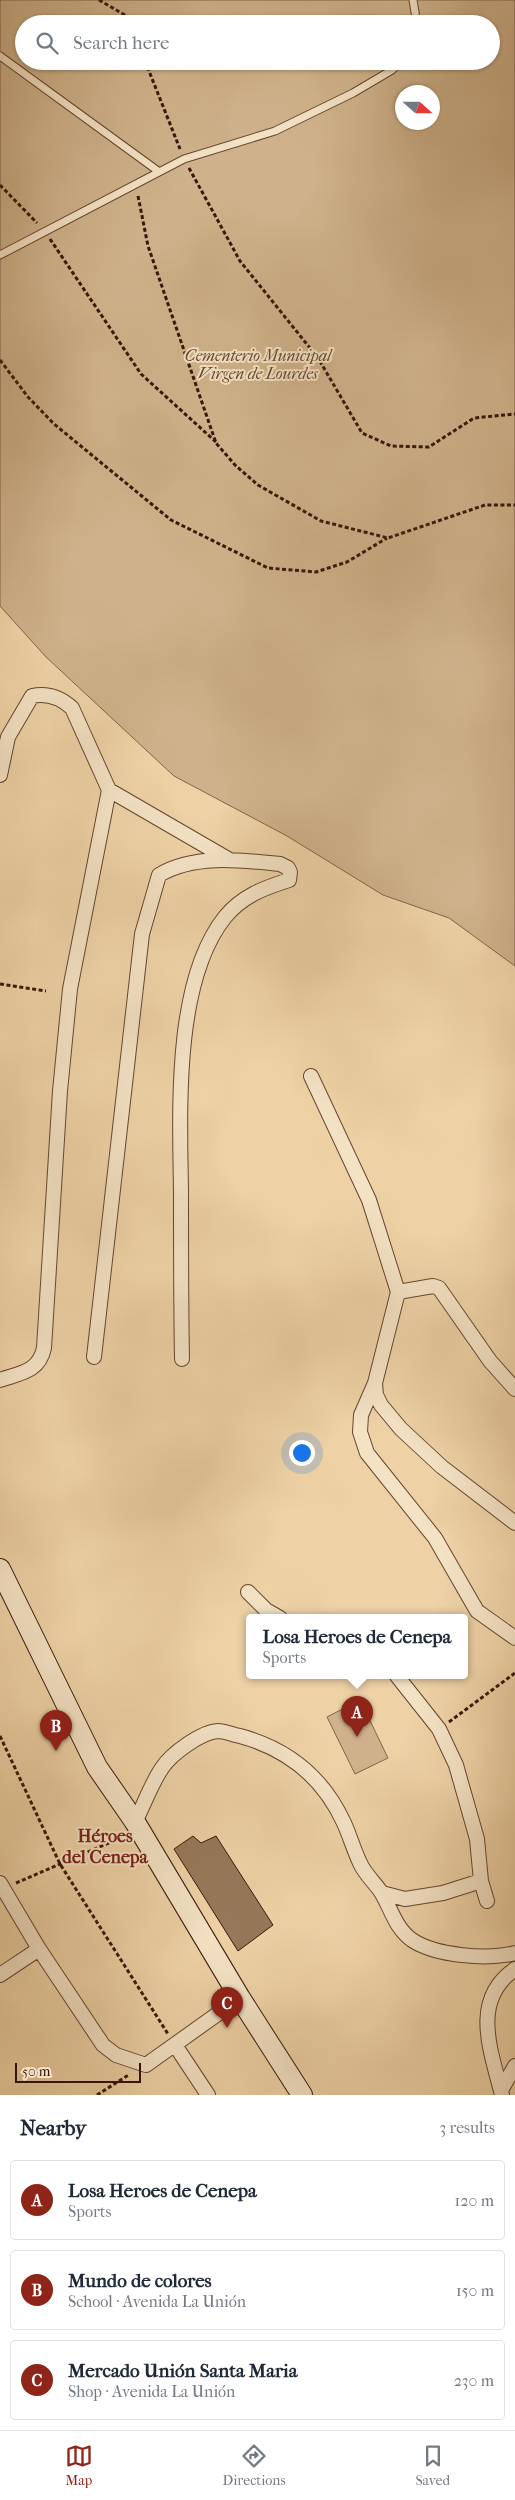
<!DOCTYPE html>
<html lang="en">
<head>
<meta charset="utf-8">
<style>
  :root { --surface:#fff; --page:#f2f2f3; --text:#1f2937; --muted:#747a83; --line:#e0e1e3; --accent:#8f2418 }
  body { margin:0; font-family:"IM FELL French Canon",serif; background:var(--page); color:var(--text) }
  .compass { position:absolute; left:395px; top:85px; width:45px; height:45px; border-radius:50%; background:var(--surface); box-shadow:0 1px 4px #0004; rotate:111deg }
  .scale { position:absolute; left:15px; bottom:12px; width:126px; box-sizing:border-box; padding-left:5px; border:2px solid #361708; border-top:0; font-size:14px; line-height:18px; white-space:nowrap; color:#361708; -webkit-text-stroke:4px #f4e2c5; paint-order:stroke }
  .you { position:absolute; left:301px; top:1452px; width:18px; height:18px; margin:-12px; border:4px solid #fff; border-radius:50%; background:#1a73e8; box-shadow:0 0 0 8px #1a73e833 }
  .badge { display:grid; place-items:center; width:32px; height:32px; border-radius:50%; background:var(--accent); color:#fff; font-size:16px; font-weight:700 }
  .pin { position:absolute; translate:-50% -41px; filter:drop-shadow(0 1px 2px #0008) }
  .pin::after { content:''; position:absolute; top:26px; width:18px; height:15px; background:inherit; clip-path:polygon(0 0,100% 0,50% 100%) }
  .popup { position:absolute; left:246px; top:1614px; width:222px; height:65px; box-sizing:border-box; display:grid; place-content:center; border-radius:5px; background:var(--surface); filter:drop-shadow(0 1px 4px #0005); font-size:16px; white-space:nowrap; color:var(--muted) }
  .popup b { font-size:19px; color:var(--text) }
  .popup::after { content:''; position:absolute; left:50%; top:100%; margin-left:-10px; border:10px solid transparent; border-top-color:var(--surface) }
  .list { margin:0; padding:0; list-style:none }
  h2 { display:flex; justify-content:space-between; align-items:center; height:65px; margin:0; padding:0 20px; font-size:21px }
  h2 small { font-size:16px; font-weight:400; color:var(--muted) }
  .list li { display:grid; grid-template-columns:32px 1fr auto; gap:15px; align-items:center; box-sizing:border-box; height:80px; margin:0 10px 10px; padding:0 10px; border:1px solid var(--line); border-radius:5px }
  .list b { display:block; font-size:19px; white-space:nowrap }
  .list p { margin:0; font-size:16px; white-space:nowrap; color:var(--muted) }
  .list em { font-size:16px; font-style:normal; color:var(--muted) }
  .icon { flex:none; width:28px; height:28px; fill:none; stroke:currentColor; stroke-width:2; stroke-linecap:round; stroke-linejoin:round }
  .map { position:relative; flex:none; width:515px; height:2095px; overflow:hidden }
  .search { position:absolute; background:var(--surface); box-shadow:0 1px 4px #0004; left:15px; right:15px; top:15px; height:55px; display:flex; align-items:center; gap:12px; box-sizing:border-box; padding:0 18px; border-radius:28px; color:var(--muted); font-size:19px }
  .sheet { height:335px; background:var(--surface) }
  nav { display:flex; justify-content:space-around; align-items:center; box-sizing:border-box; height:70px; border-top:1px solid var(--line); background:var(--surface); font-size:14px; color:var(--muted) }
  nav a { display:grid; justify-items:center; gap:2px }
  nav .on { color:var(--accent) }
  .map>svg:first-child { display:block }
  .green { fill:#cfb28b; stroke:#82644a; fill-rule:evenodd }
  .building { fill:#96785a; stroke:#361708 }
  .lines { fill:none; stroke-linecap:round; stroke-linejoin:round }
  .service-casing { stroke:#644630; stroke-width:9 }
  .minor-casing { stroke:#644630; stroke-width:16 }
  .secondary-casing { stroke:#361708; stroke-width:22 }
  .path { stroke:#361708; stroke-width:3; stroke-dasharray:4 2.5; stroke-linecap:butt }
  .service { stroke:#f4e2c5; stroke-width:7 }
  .minor { stroke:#f4e2c5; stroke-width:14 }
  .secondary { stroke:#f4e2c5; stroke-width:20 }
  .labels { text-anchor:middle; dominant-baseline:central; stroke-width:4; stroke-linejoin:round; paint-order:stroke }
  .park-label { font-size:16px; font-style:italic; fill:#64462f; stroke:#f4e2c5 }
  .neighbourhood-label { font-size:18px; font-weight:bold; fill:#7a1f14; stroke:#f4e2c5 }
</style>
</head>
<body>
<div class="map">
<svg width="515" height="2095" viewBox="0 0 515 2095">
  <rect width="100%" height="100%" fill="#eed2a6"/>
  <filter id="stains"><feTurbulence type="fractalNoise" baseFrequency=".004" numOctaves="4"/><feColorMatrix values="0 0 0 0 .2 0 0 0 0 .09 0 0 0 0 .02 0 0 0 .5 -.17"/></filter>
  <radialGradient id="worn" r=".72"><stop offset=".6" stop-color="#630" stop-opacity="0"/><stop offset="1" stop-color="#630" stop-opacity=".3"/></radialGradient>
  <path class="green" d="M0 0H515V966L449 918 383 895 287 836 174 776 46 657 0 606ZM24 24H491V61H24ZM402 92H432V122H402Z
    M360 1700 388 1758 355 1774 327 1717Z"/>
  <path class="building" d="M193 1836 201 1843 216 1836 273 1925 238 1951 174 1849Z"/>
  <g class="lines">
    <defs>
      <path id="service" d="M413 0 417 24
        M0 56 158 171
        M0 255 184 159 275 131 353 93 392 70 402 61"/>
      <path id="minor" d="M0 775 8 737 32 696C47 693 61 698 72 708L109 790 70 989 60 1091 44 1348C39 1372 20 1373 0 1380
        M109 790 228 859
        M311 1076 369 1200 398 1292 375 1383 361 1415 360 1432 367 1453 435 1538 477 1611 515 1638
        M398 1292 433 1286 439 1288 490 1361 515 1389
        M94 1357 142 934 159 875C194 854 241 860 280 864L288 868 290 872 289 880C264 888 242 896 225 917 173 982 180 1113 181 1193 181 1248 181 1304 182 1359
        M375 1383 376 1395 381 1405 401 1429 442 1467 515 1523
        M248 1592 266 1610 280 1618
        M397 1676 439 1729 456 1765 477 1839 481 1881 487 1901
        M135 1822C144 1805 151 1784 162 1768 171 1754 201 1732 218 1731 225 1731 233 1735 240 1736 288 1749 323 1777 344 1823 350 1836 354 1851 361 1865 366 1875 375 1883 381 1892 391 1908 395 1928 412 1940 436 1956 488 1960 515 1953
        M0 1883 39 1949 103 2045 116 2055 146 2065 240 1998
        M382 1893 405 1899 443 1893 481 1881
        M0 1975 39 1949
        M175 2045 208 2095
        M501 2090 515 2066
        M502 2095C491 2051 470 2000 515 1969"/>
      <path id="secondary" d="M0 1569 97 1767 135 1822 240 1998 302 2095"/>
    </defs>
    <use href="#service" class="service-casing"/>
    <use href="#minor" class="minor-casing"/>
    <use href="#secondary" class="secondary-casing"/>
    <path class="path" d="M99 0 130 18 132 24
      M145 61 180 149
      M189 168 240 261 318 358 362 433 391 446 429 447 474 418 515 414
      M0 185 37 223
      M138 196 148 246 216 443 235 465 258 485 321 521 388 538 485 505H515
      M50 239 141 374 216 442
      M0 360 28 397 54 424 171 520 268 568 316 572 347 562 387 538
      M0 984 46 991
      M449 1722 515 1673
      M0 1736 60 1864 168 2034
      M16 1883 118 1839 122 1835
      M97 2095 130 2074"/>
    <use href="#service" class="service"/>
    <use href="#minor" class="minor"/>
    <use href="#secondary" class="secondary"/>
  </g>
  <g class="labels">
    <g class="park-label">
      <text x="258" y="355">Cementerio Municipal<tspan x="258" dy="18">Virgen de Lourdes</tspan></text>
    </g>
    <g class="neighbourhood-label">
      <text x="105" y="1836">Héroes<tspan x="105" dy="21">del Cenepa</tspan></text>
    </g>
  </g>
  <rect width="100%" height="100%" filter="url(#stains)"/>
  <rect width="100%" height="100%" fill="url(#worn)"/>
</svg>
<svg class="compass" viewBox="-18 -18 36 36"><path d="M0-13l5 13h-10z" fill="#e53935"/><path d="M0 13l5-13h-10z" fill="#747a83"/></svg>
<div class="scale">50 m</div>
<div class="you"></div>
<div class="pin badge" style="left:357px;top:1737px">A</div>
<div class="popup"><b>Losa Heroes de Cenepa</b>Sports</div>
<div class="pin badge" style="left:56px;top:1751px">B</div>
<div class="pin badge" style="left:227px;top:2028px">C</div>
<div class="search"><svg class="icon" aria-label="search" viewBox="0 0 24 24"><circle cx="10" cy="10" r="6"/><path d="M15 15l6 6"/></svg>Search here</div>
</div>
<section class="sheet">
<h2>Nearby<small>3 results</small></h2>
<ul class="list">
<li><span class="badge">A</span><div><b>Losa Heroes de Cenepa</b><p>Sports</p></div><em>120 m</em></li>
<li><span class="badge">B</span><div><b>Mundo de colores</b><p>School · Avenida La Unión</p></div><em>150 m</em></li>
<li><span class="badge">C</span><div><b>Mercado Unión Santa Maria</b><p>Shop · Avenida La Unión</p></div><em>230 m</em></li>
</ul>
</section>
<nav>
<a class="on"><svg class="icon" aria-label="map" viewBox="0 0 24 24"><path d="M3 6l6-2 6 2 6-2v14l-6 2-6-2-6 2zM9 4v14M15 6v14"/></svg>Map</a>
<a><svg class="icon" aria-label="directions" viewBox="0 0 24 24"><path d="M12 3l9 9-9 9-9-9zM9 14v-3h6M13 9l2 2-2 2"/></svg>Directions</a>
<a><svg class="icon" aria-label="saved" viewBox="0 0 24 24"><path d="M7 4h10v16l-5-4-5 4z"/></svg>Saved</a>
</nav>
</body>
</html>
